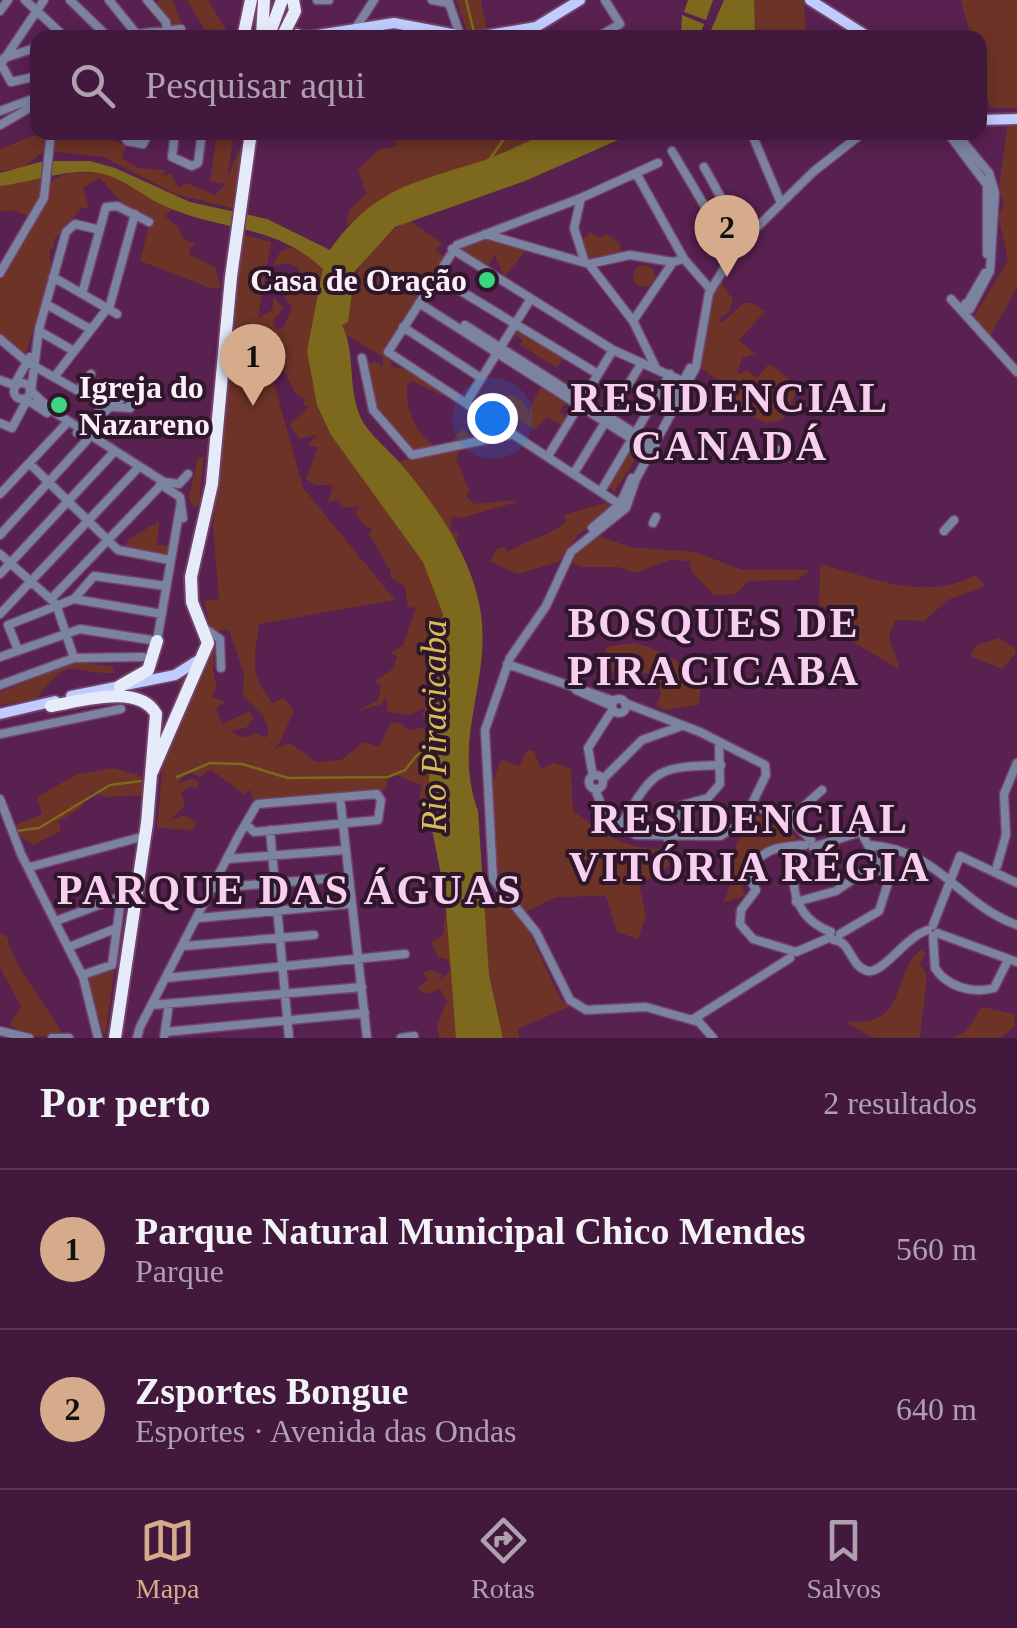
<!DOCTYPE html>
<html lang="pt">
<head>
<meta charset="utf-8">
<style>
  :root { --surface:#42193c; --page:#4c2647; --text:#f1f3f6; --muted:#aea0af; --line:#5a3856; --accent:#d6ab8b }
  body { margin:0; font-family:Georgia,serif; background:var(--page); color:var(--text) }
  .you { position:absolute; left:492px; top:418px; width:35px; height:35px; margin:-25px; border:8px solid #fff; border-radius:50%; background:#1a73e8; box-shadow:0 0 0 15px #1a73e833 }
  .badge { display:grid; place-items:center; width:65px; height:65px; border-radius:50%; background:var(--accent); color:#111; font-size:32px; font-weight:700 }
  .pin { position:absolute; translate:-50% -82px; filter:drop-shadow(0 2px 5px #0008) }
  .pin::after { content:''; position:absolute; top:52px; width:35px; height:30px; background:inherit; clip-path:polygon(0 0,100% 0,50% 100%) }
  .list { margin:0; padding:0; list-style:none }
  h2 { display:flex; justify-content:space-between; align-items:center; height:130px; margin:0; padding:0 40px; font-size:42px }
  h2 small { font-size:32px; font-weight:400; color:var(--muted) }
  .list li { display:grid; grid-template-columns:65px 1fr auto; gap:30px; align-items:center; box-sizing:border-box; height:160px; padding:0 40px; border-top:2px solid var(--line) }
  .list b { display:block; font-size:38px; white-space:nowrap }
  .list p { margin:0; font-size:32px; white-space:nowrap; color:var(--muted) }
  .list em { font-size:32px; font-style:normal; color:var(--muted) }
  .icon { flex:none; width:55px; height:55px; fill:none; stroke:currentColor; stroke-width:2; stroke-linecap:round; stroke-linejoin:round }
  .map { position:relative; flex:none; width:1017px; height:1038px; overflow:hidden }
  .search { position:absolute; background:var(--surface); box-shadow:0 5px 15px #0003; left:30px; right:30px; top:30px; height:110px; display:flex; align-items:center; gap:25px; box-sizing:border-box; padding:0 35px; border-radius:20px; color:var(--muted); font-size:38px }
  .sheet { height:450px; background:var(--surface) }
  nav { display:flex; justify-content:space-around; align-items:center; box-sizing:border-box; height:140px; border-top:2px solid var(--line); background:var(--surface); font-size:28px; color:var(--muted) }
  nav a { display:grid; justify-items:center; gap:5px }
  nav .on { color:var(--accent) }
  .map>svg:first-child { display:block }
  .green { fill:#6d3327; fill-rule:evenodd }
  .water { fill:#7d691e }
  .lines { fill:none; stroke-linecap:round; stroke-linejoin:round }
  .stream { stroke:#7d691e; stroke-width:2.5 }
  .minor-casing { stroke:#72426b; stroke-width:11 }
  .major-casing { stroke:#72426b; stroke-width:14 }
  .highway-casing { stroke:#72426b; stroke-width:16 }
  .minor { stroke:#7b83a1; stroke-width:8 }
  .major { stroke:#bfccfd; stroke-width:10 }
  .highway { stroke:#e6ebfa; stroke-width:12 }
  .poi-dot { fill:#3ad77f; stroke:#2f172b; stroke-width:4 }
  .labels { text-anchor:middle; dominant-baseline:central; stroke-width:8; stroke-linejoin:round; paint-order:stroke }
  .poi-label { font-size:32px; font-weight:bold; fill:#fdeff9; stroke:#2f172b; text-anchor:end }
  .water-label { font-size:35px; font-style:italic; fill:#d9bc57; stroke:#2f172b }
  .district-label { font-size:42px; font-weight:bold; letter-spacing:2.5px; fill:#f8cfef; stroke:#2f172b }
</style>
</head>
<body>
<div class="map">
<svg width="1017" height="1038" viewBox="0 0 1017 1038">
  <rect width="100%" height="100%" fill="#582150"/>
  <path class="green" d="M159 0H173L182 25 173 28 156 7Z
    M187 0H208L227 31 209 37Z
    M456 0H481L487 32 467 31Z
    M752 0H804L806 37H755Z
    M961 0H1017V108H990L980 70V38L971 37Z
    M1008 123H1017V288L990 336 974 316 1008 260 998 215 1004 205 999 186Z
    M54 133 98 135 126 145 122 158 138 168 165 170 163 176 172 174 178 188 186 183 215 195 226 184 210 181 217 133H234L227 179 240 148 241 156 232 208 175 194 104 157 44 151 24 167 0 171V149L35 135 46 138 51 147 57 139Z
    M394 133H560L346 225 350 209 366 194 358 169 380 149 396 146Z
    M109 172 175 207 165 216 179 228 183 239 196 244 189 249 190 255 215 267 221 288 213 289 140 261 150 222 123 204 100 178 83 188 89 208H82L53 241 55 248 50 249 51 274 25 356 0 335V278L36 219 12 210 0 212V183L19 184 40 174 49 187 54 179 69 173Z
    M410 221 442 243 435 250 445 257 387 353 392 366 416 373 459 403 412 381 407 386C405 409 419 446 445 448L463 429 472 439 478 438 475 433 480 427H492V436L500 434 498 429 505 435 463 443 456 459 469 490 466 497 475 504 515 500 516 506 513 503 461 518 452 516 450 529 458 534 456 543 402 468 399 462 407 459V452L372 403 366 364 375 361 383 367V357L346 335 342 325 348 321C354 272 360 243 410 221Z
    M590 232 601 238 607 234 620 243 621 253 587 260 578 244Z
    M241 234 271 242 258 318 272 310 274 297 283 308 273 321 277 330 285 325 292 306 284 298 295 290 292 276 300 269 288 263 273 266C284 233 307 252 324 269L339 439C348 465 378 482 386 509L390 508 424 555 448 616 430 826 428 812 419 806 421 785 396 775 387 779V787L381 792 254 803 250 790 244 794 211 770 200 777 188 773 177 783 193 779 199 783 195 790 193 786 181 792 185 805 170 820 185 815 196 822 193 830 157 828 163 760 184 690 178 683 188 676 210 639 215 637C217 654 209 669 217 684L212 697 226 702 216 708 222 724 250 711 253 719 246 728 230 731 243 738 256 733 265 738 269 732 264 717 243 696 244 674 229 630 211 632 204 601 219 599 213 527ZM254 346 260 356 281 364 295 393 305 400 303 405 310 406 289 425 300 439 317 435 307 445 318 447 306 479 315 485H333L328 503 337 500 345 508 360 506 355 513 367 528 373 527 369 534 391 572 390 577 405 587 408 607 416 608 403 645 391 653 397 657 393 669 375 681 381 686 378 700 358 711 382 704 386 697 387 712 410 715 425 708 422 715 434 726 408 730 399 722 390 724 379 747 364 742 341 760 316 762 290 743 271 750 278 746 294 711 284 698 272 703C248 670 255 660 259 624L395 600 303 488 271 372 252 357Z
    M484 237 527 249 504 277 495 255 486 268 457 249Z
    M633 276a11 11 0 1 1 22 0a11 11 0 1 1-22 0Z
    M718 278 733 300 729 312 718 320 721 323 744 303H753L765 312 739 340 755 354 742 358 737 375 747 370 757 378 768 365 773 366 800 387 782 420 767 423 734 409 726 386 701 368 710 294Z
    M516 328 564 357 557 368 520 345 523 340 512 333Z
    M696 385 714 397 710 401 694 392 688 395 651 459 689 386Z
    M540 388 573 403 564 405 560 412 569 419 564 427 548 417 534 430 502 406 510 394 524 402 528 412Z
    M635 443 642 449 614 492 609 487Z
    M198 457H204L199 504 194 508 189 498Z
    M612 501 616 505 578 535 559 562 517 574 490 561 497 549 505 547 507 552C527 540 547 537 566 522L564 515Z
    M159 521 157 545 171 546 167 558 122 550 129 539Z
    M596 535 630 547 695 552 743 570H811L797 580 748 581 736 594 714 595 691 571 690 561 670 560 635 573 618 567H581L571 561 577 548Z
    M820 564C873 578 925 602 976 575L985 586 948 600 924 621 895 620 889 638 900 670 848 639 851 611 819 606Z
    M999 638 1014 647 1016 653 1002 669 970 656 977 645Z
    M634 643C661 650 687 661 701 686L699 705 665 710 656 706 661 693 655 674 611 671 605 663 606 647Z
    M75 662 112 666 114 673C64 673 72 653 36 699L0 705V692Z
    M527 750 534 751 541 769 554 763 571 769 573 811C607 836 620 847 664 850L670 866 639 885 646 916 638 939 617 932 606 896 556 897 524 913 505 891 496 872 491 789 501 760 519 766Z
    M114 768 141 776 144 795 105 797 92 792 79 809 58 822 61 831 33 845 20 836 15 825 42 814 37 797 77 774Z
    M756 815 782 823 800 842C772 843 754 847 738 872L745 896 723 902C741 874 723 844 756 815Z
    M500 900 523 919 561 1000 571 1006 518 1029 519 1038H503L489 975 484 909Z
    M446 907 462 1038H439L437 1026 447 1001 440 989 428 994 417 989 429 979 422 973 431 970 443 975 437 984 452 968 445 958H438L432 942 443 935Z
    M0 932 8 938C8 958 50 1010 61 1031L58 1035 33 1037 9 1025 21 1007 0 967Z
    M922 949 925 954 920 964 927 975 920 1038H873L849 1024 847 1021C910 1029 890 971 922 949Z
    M110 968 114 972 105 1038 86 977Z
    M982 1007 1015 1014 1014 1027 1001 1038H952L966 1031Z"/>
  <path class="water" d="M688 0H713L706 20 684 12Z
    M724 0H754L755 37H708Z
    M682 15 704 24 699 37H681Z
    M547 133H634L525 181 395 227 355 271 348 322 342 325C357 355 346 391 363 422 372 437 387 448 399 462 433 501 471 555 480 608 493 681 451 737 478 811L489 975 503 1038H456L445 894 427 805 443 614 423 562 331 435 317 405 307 351 323 269C273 223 224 232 167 207 140 196 123 175 92 172 62 170 30 183 0 186V173L44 161H90L115 168 190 202 267 219 330 250C374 188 413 183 482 161 504 154 525 142 547 133Z"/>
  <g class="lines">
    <path class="stream" d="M466 0 474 32
      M487 163 509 132
      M177 777 210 763 242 764 288 778 388 777 405 770 417 755 434 746
      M16 831 39 828 110 785 141 781"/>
    <defs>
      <path id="minor" d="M25 0 66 38
        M70 0 107 36
        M109 0 135 32
        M147 0 166 22 167 31
        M317 0H329
        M432 0 448 3
        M448 0 460 35
        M0 11 8 0
        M357 26 374 0
        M518 36 519 38
        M101 38 181 29
        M596 38 620 24 605 0
        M4 58 38 47
        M38 76 11 82 1 64 44 0
        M0 111 38 97
        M0 125 38 103
        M123 132 127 141 143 144 149 132
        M175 132 172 157 192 166 198 163 202 132
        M751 132 781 203
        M947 132 987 185V254
        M955 132 989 173 995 193 990 271 970 309
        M696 133 697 132
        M672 151 732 252
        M704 167 744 239
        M636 173 684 259 710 289
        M581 198 574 228 585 263
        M100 230 75 224 66 232 39 329 31 391 51 410 164 482 179 484 188 474
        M485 234 589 264 633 321 656 368
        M452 249 613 350 682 381
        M734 250 813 172 864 132
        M589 264 630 255 673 262 684 259
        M0 273 44 198 51 132
        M436 276 598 374
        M53 277 117 314
        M82 294 106 207 117 206 149 222
        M951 299 1017 372
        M970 299 985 273
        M419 303 652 452
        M966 303 970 307 966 313 961 309Z
        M46 304 90 329
        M633 321 673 262
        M465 325 655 446
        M403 327 481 378
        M39 331 74 351
        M0 339 27 362 105 406
        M362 358 373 410 412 455 513 434
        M55 376 110 305 135 214
        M0 380 14 385 30 357
        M14 391a8 8 0 1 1 16 0a8 8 0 1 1-16 0Z
        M79 390 91 374
        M676 395 690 368
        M466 403 530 300
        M113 407 130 408 132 398 125 394
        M0 423 12 428 27 400 47 413
        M78 428 118 397
        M77 433 135 388
        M774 449 786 452
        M548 456 613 350
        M29 463 118 550 170 560
        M574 473 641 364
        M160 484 180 497 183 518
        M601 491 670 374
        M0 494 65 425
        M622 506 388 352 457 245 581 198 658 163
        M653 523 656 517
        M592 528 620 504 632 478
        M944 531 954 520
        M0 535 87 440
        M0 554 56 604 74 658
        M0 574 114 452
        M51 599 162 484
        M74 599 162 614
        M0 614 136 470
        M207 630 220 639 221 668
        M18 650 8 625 74 599 94 576 166 586
        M0 657 80 629 157 641 181 502
        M507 664 614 701
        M0 685 74 658 143 657
        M576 690 612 706
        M612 706a7 7 0 1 1 14 0a7 7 0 1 1-14 0Z
        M0 734 121 709
        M589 782a7 7 0 1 1 14 0a7 7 0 1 1-14 0Z
        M593 776 588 748 613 709
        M603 779 642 740 679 727
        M595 789 606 817 636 835 720 836 743 822 766 775 765 765 700 732 625 703
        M340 797 367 1038
        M0 799 21 854 83 977 98 1038
        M752 805 790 819 811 840
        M790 819 822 790
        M619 827C656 769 653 767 721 765
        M270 830 289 1038
        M667 838 682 805 708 798 720 784 719 743
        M799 845C788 882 792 917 831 932
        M805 845C777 846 761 849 747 874L756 890 741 910 740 924 753 939 796 952 831 937
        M869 845C940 850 957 903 1017 925
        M813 847 861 832 888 883 879 911 840 934
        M228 859 344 850
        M997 866 1006 835 1004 794 1017 763
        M30 867 145 836
        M213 888 347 877
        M796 902 836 891 877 863
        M199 918 349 904
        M56 921 120 897
        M933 925 960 856 1017 883
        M937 933 1017 962
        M933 936 935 968C947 987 973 994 994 988L1008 960
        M834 940C851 941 850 967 868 971 883 974 906 936 928 930
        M184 946 314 935
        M69 947 117 928
        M82 975 112 965 123 883
        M166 978 405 954
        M152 1005 362 987
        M692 1020 790 958
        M0 1031 29 1038
        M165 1032 365 1013
        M52 1038H69
        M137 1038 140 1027 239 835 256 806 258 804 377 794 381 800 378 820 254 832 246 824
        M164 1038 169 1004
        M401 1038 414 1036
        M713 1038 699 1022 646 1007 586 1010 570 1000 536 932 493 879 485 730 510 658 546 606 571 552 626 508 636 479 696 367 709 293 736 249"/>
      <path id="major" d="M810 0 870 38
        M297 34 305 37 394 23 457 35
        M471 38 536 27 580 0
        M980 120 1017 119
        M71 696 175 675 197 661
        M0 714 55 701"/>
      <path id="highway" d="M283 35 295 11 293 0
        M262 36 264 0
        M243 38 251 0
        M268 38 282 0
        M120 686 148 670 157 641
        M51 706C81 701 139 683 156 714L147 823 115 1038
        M152 772 208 643 192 602 191 577 212 484 231 277 251 132"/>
    </defs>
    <use href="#minor" class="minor-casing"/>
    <use href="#major" class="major-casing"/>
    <use href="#highway" class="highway-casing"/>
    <use href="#minor" class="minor"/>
    <use href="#major" class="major"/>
    <use href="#highway" class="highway"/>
  </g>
  <g class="poi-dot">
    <circle cx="487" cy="280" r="10"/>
    <circle cx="59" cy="405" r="10"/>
  </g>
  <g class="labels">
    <g class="poi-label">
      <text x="467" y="280">Casa de Oração</text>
      <text x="79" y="387" text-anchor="start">Igreja do<tspan x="79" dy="37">Nazareno</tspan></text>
    </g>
    <g class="water-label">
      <text transform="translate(434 726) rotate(-90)">Rio Piracicaba</text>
    </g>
    <g class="district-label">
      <text x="730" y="398">RESIDENCIAL<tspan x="730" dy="48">CANADÁ</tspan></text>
      <text x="714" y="623">BOSQUES DE<tspan x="714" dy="48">PIRACICABA</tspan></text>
      <text x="750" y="819">RESIDENCIAL<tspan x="750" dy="48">VITÓRIA RÉGIA</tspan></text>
      <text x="290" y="890">PARQUE DAS ÁGUAS</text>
    </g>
  </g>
</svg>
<div class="you"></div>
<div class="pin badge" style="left:253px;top:406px">1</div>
<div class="pin badge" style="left:727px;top:277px">2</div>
<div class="search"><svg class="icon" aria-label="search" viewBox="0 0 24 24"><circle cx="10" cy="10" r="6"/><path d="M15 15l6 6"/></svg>Pesquisar aqui</div>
</div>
<section class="sheet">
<h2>Por perto<small>2 resultados</small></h2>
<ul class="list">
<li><span class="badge">1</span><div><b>Parque Natural Municipal Chico Mendes</b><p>Parque</p></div><em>560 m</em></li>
<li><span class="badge">2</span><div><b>Zsportes Bongue</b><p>Esportes · Avenida das Ondas</p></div><em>640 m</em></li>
</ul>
</section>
<nav>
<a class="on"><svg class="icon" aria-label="map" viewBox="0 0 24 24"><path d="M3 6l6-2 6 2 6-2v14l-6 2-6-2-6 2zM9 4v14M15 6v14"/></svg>Mapa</a>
<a><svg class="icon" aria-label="directions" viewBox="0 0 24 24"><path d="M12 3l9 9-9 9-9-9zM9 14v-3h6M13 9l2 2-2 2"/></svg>Rotas</a>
<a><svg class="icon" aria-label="saved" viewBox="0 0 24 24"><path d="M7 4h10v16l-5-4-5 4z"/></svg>Salvos</a>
</nav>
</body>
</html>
